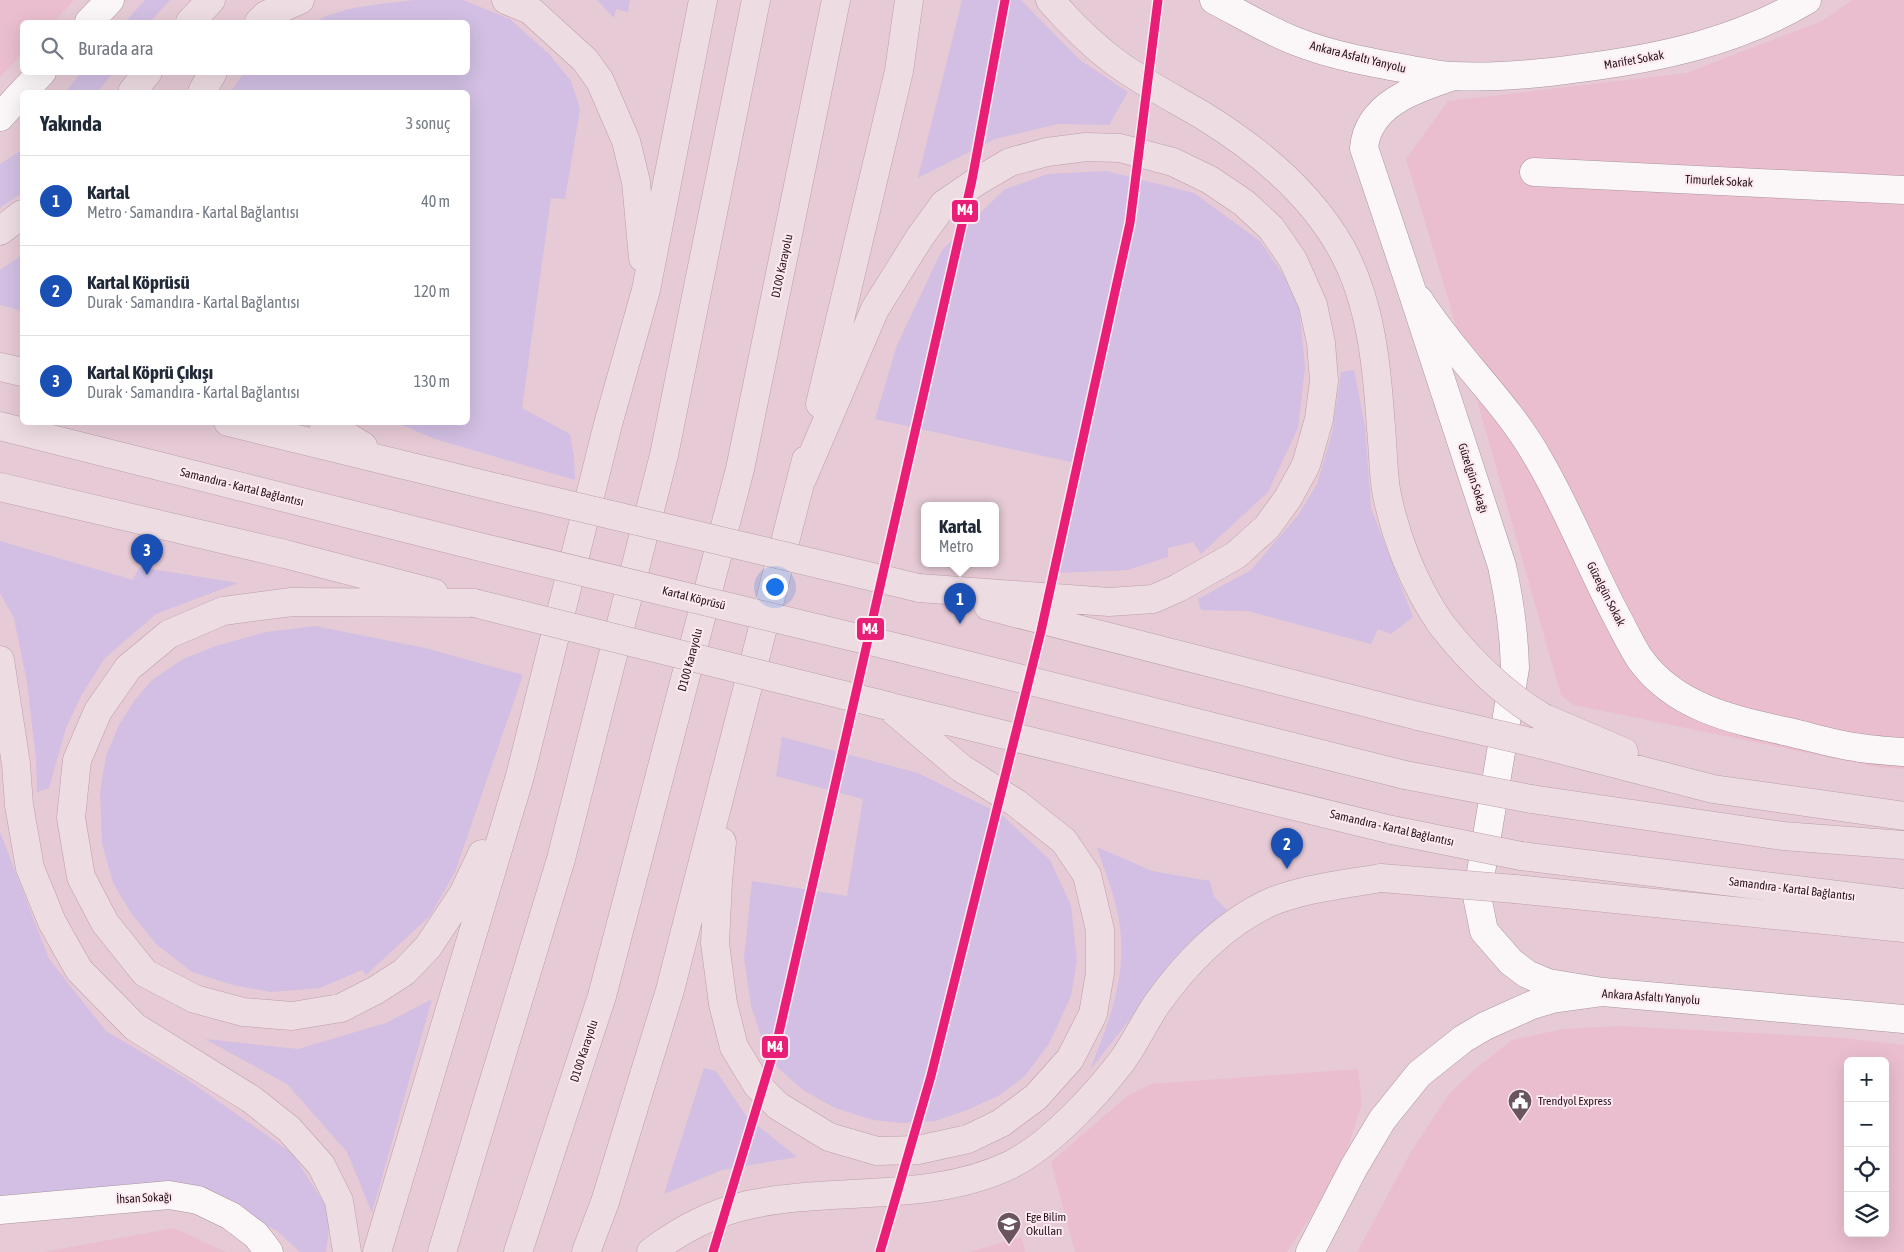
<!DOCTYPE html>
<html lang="tr">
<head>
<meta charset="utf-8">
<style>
  :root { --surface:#fff; --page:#f6f6f7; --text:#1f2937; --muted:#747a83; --line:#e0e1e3; --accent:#0b8043 }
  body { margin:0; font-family:"Asap Condensed",sans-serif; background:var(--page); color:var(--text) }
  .controls { position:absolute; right:15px; bottom:15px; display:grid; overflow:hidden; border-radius:8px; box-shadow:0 5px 20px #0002 }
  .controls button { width:45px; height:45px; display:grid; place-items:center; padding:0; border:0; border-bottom:1px solid var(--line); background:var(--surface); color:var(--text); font:25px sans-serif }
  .you { position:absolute; left:774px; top:586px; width:18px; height:18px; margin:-12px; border:4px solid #fff; border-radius:50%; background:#1a73e8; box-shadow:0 0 0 8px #1a73e833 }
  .badge { display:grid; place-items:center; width:32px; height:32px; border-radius:50%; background:var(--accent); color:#fff; font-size:16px; font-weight:700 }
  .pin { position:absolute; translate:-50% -41px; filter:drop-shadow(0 1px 2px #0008) }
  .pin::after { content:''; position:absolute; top:26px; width:18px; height:15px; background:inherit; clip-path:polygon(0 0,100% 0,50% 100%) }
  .popup { position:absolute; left:921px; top:502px; width:78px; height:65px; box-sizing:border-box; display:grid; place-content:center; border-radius:8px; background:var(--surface); filter:drop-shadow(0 1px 4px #0005); font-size:16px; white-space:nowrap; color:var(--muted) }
  .popup b { font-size:19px; color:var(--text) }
  .popup::after { content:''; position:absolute; left:50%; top:100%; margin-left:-10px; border:10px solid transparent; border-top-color:var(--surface) }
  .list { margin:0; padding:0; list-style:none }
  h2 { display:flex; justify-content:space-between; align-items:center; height:65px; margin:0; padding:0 20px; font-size:21px }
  h2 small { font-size:16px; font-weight:400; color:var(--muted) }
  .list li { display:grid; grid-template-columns:32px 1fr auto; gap:15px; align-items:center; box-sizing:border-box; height:90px; padding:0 20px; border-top:1px solid var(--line) }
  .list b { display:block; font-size:19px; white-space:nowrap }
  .list p { margin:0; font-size:16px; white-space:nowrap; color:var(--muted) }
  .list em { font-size:16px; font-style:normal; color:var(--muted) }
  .icon { flex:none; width:28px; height:28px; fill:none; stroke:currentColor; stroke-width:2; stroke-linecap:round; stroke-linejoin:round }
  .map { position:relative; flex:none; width:1904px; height:1252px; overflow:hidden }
  .search { position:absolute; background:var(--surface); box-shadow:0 5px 20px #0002; left:20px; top:20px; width:450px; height:55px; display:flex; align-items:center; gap:12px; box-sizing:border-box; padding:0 18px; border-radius:8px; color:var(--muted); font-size:19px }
  .panel { position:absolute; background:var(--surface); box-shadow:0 5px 20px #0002; left:20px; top:90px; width:450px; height:335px; border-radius:8px }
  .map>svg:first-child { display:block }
  .built { fill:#eabecf; fill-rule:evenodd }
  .green { fill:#d2bfe3 }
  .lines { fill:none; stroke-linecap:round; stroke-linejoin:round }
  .street-casing { stroke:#a9949c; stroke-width:29 }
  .secondary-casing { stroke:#a9949c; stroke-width:29 }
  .highway-casing { stroke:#bb9faa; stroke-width:29 }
  .street { stroke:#fbf7f9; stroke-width:28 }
  .secondary { stroke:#fbf7f9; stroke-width:28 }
  .highway { stroke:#eedce3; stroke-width:28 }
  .highway-bridge-casing { stroke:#bb9faa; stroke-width:29; stroke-linecap:butt }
  .highway-bridge { stroke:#eedce3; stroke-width:28 }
  .metro-1-casing { stroke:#fee9f1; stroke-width:12 }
  .metro-1 { stroke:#e91e76; stroke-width:9 }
  .labels { text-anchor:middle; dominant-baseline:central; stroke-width:4; stroke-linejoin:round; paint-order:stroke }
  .street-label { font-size:12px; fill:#27151d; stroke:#fee9f1 }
  .poi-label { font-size:12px; fill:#27151d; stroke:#fee9f1; text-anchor:start }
  .line-badge { stroke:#fee9f1; stroke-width:2 }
  .badge-label { font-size:14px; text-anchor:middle; font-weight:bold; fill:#fff }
</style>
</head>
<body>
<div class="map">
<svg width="1904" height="1252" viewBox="0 0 1904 1252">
  <rect width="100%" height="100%" fill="#e6cad5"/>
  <path class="built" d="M0 0H74L53 22H22V54L0 77Z
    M1852 0H1904V769L1876 767 1574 705 1561 695 1448 298 1406 159 1448 101 1686 73 1822 21Z
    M1619 1026 1844 1038 1904 1045V1252H1357L1411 1152 1448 1095 1475 1069 1512 1040 1563 1029ZM1848 1061H1885V1233H1848Z
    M1358 1069 1362 1104 1343 1162 1309 1219 1287 1252H1075L1051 1162 1127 1096 1151 1084Z
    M174 1228 226 1252H43Z
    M1022 1237 1025 1252H968Z"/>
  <path class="green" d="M145 0H170L150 22H125Z
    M414 0H463L510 19 550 55 571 81 580 109 565 199 551 198 522 408 570 434 574 457 575 480 435 439 397 423 468 422V92H230L244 73 468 72V22H314C344 6 381 4 414 0Z
    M597 0H630L628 12 616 9 614 18Z
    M962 0H1021L1080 60 1128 92 1109 125 1058 124 995 139 918 178Z
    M81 73V72L113 73 98 92H65Z
    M22 150V193L0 208V164Z
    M1106 171 1194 193 1260 241 1298 296 1305 367 1298 428 1268 492 1201 554 1193 542 1168 548V557L1128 570 1056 573 1080 464 875 419 897 345 942 250 1005 189 1048 174Z
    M22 255V311L0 305V270Z
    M1354 370 1365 426 1371 508 1413 617 1391 634 1378 629 1371 644 1248 611 1201 610 1198 599 1251 570 1299 514 1317 484 1332 433 1341 372Z
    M0 541 133 580 139 567 238 583 156 614 105 658 82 694 66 728 49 788 37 792 36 759 27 682 14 618 0 593Z
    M315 626 425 648 523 675 455 872 430 916 366 975 362 970 320 988 271 992 233 985 192 972 156 944 131 913 113 883 102 843 100 792 106 756 118 727 134 701 152 680 183 659 216 646 266 632Z
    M782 737 918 773 1001 814 1050 860 1071 905 1077 961 1071 996 1049 1044 1024 1077 998 1096 967 1110 935 1121 905 1123 873 1120 835 1108 803 1090 778 1068 764 1045 751 1006 744 958 752 881 847 896 863 799 776 776Z
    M0 832 49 959 106 1031 185 1078 292 1153 331 1214 326 1252H300L276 1230 163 1185 0 1199Z
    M1097 847 1152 871 1210 881 1214 897 1227 910 1184 951 1090 1070C1111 1016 1129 973 1118 914 1113 891 1104 869 1097 847Z
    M432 999 372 1213 347 1152 287 1084 205 1039 298 1049 386 1023Z
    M704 1068 716 1071 747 1117 797 1157 722 1170 664 1194Z"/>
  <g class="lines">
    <defs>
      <path id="street" d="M1534 172 1904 190
        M1419 300C1455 357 1506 401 1539 460 1569 511 1590 567 1618 619 1625 632 1632 647 1640 659 1675 708 1734 720 1789 732 1811 737 1833 744 1855 747 1871 750 1888 751 1904 752"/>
      <path id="secondary" d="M1214 0C1241 14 1267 30 1295 41 1333 56 1373 63 1412 70 1426 72 1440 76 1453 76 1496 78 1539 74 1581 68 1661 58 1738 41 1807 0
        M89 22 110 0
        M1451 77C1415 89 1368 104 1364 148L1412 291 1502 566C1510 602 1514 631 1515 668L1477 896 1484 931 1511 962 1527 974 1548 983 1603 992
        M23 92 42 72
        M0 117 22 93
        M0 1210 169 1195 198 1200 231 1216 256 1235 269 1252
        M1310 1252 1354 1167 1382 1120 1419 1074 1463 1039 1485 1026 1532 1005 1552 999 1603 992 1904 1019"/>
      <path id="highway" d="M506 0 530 10 585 60 600 81 626 141 636 182 643 258
        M1050 0C1070 23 1091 44 1115 62 1142 82 1173 98 1202 115 1256 148 1308 190 1340 246 1371 300 1377 366 1381 428 1383 448 1383 470 1386 490 1395 537 1414 585 1441 624
        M190 22 211 0
        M259 22 266 15 300 0
        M132 92 148 72
        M202 92 213 72
        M0 231 22 214
        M0 367 22 372
        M820 404 899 71 909 0
        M228 422 498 488
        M323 422 363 446
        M0 426 484 548
        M803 477 875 309 920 237 944 204 976 182 1010 162 1047 152 1086 147 1120 148 1173 162 1210 180 1244 203 1271 228 1293 260 1313 305 1321 343 1324 381 1319 419 1306 465 1288 498 1267 527 1236 555 1178 588 1153 599 1109 602 919 588
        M0 487 285 554 434 593
        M474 603 292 602 223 611 169 634 128 668 98 711 77 760 71 818 81 877 105 923 145 973 195 999 243 1012 292 1016 341 1008 376 990 404 972 428 947 463 894 482 854
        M988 606 1418 716
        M903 649 1405 775
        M0 660 16 764 19 805 30 868 52 922 79 970 135 1027 251 1099 289 1129 321 1165 339 1201 347 1252
        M895 708 1392 830
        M1544 718 1624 752
        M1539 744 1713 789 1904 816
        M1531 799 1783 836 1904 845
        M722 842 718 881 715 943 723 1004 734 1047 757 1085 778 1106 829 1137 877 1151 918 1150 968 1139 1001 1123 1036 1097 1070 1059 1093 1014 1100 973V930L1087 875 1064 841 1016 803 961 768 888 706
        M1521 856 1904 903
        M1515 889 1904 928
        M377 1252 520 776 608 424 646 290 703 0
        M442 1252 561 859 664 455 756 0
        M518 1252 602 996 740 469 836 0
        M586 1252 605 1202 670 990 806 460
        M651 1252C680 1230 712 1213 748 1205 835 1186 930 1204 1012 1164 1051 1144 1096 1095 1122 1061 1135 1043 1144 1023 1156 1005 1184 965 1225 922 1271 902 1305 888 1346 884 1381 878"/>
    </defs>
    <use href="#street" class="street-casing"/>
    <use href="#secondary" class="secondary-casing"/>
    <use href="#highway" class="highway-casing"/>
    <use href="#street" class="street"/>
    <use href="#secondary" class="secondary"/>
    <use href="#highway" class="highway"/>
    <defs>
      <path id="highway-bridge" d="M498 488 919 588
        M484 548 903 649
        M474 603 888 706
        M1441 624C1470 661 1503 694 1544 718
        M1418 716 1539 744
        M1405 775 1531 799
        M1392 830 1521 856
        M1381 878 1515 889"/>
    </defs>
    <use href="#highway-bridge" class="highway-bridge-casing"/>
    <use href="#highway-bridge" class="highway-bridge"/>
    <defs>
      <path id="metro-1" d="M713 1252 778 1037 972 180 1005 0
        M880 1252 931 1076 1041 631 1130 223 1158 0"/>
    </defs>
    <use href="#metro-1" class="metro-1-casing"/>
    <use href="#metro-1" class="metro-1"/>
  </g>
  <defs>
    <symbol id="civic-pin" viewBox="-11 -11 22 30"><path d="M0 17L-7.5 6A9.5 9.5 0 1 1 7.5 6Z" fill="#6a545d" stroke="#fee9f1"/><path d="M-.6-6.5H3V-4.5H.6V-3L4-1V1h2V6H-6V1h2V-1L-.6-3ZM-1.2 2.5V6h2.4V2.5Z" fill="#fff"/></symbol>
    <symbol id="school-pin" viewBox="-11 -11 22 30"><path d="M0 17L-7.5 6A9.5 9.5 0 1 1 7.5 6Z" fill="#6a545d" stroke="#fee9f1"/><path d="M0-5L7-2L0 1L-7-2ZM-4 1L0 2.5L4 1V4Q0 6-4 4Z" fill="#fff"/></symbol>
  </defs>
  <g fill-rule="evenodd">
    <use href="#civic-pin" x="1506" y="1087" width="28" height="38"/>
    <use href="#school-pin" x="995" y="1210" width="28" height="38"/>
  </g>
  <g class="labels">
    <g class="street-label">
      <text transform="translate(1358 57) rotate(14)">Ankara Asfaltı Yanyolu</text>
      <text transform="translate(1634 60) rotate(-10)">Marifet Sokak</text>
      <text transform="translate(1719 181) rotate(3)">Timurlek Sokak</text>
      <text transform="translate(782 266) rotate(-78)">D100 Karayolu</text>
      <text transform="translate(1473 478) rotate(72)">Güzelgün Sokağı</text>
      <text transform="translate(242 487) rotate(14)">Samandıra - Kartal Bağlantısı</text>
      <text transform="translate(1606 594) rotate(63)">Güzelgün Sokak</text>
      <text transform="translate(694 598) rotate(14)">Kartal Köprüsü</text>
      <text transform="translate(690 660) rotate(-75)">D100 Karayolu</text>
      <text transform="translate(1392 828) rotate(13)">Samandıra - Kartal Bağlantısı</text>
      <text transform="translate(1792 889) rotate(7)">Samandıra - Kartal Bağlantısı</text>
      <text transform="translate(1651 997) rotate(4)">Ankara Asfaltı Yanyolu</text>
      <text transform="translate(584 1051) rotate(-72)">D100 Karayolu</text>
      <text transform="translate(144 1198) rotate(-3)">İhsan Sokağı</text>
    </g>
    <g class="poi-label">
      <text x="1538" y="1101">Trendyol Express</text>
      <text x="1026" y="1217">Ege Bilim<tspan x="1026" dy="14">Okulları</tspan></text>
    </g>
  </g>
  <g class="line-badge">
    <rect x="951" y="199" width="28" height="24" rx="5" fill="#e91e76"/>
    <rect x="856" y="617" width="29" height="24" rx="5" fill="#e91e76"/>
    <rect x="761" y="1035" width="28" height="24" rx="5" fill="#e91e76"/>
  </g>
  <g class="badge-label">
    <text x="965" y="215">M4</text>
    <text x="870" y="634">M4</text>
    <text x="775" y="1052">M4</text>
  </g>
</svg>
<div class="controls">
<button>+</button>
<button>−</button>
<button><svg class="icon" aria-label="locate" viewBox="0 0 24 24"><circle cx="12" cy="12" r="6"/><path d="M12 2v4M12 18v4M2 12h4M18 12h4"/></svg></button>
<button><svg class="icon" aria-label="layers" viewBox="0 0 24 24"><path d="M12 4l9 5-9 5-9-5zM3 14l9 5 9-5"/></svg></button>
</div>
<div class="you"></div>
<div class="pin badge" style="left:960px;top:624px;background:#1a4fb4">1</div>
<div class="popup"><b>Kartal</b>Metro</div>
<div class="pin badge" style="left:1287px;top:869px;background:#1a4fb4">2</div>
<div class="pin badge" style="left:147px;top:575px;background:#1a4fb4">3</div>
<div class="search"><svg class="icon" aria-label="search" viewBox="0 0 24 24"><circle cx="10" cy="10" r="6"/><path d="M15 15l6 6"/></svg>Burada ara</div>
<section class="panel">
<h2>Yakında<small>3 sonuç</small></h2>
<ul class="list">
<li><span class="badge" style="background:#1a4fb4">1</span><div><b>Kartal</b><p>Metro · Samandıra - Kartal Bağlantısı</p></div><em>40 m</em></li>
<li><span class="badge" style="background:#1a4fb4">2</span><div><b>Kartal Köprüsü</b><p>Durak · Samandıra - Kartal Bağlantısı</p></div><em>120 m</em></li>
<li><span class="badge" style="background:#1a4fb4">3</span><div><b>Kartal Köprü Çıkışı</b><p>Durak · Samandıra - Kartal Bağlantısı</p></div><em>130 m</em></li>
</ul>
</section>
</div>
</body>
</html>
